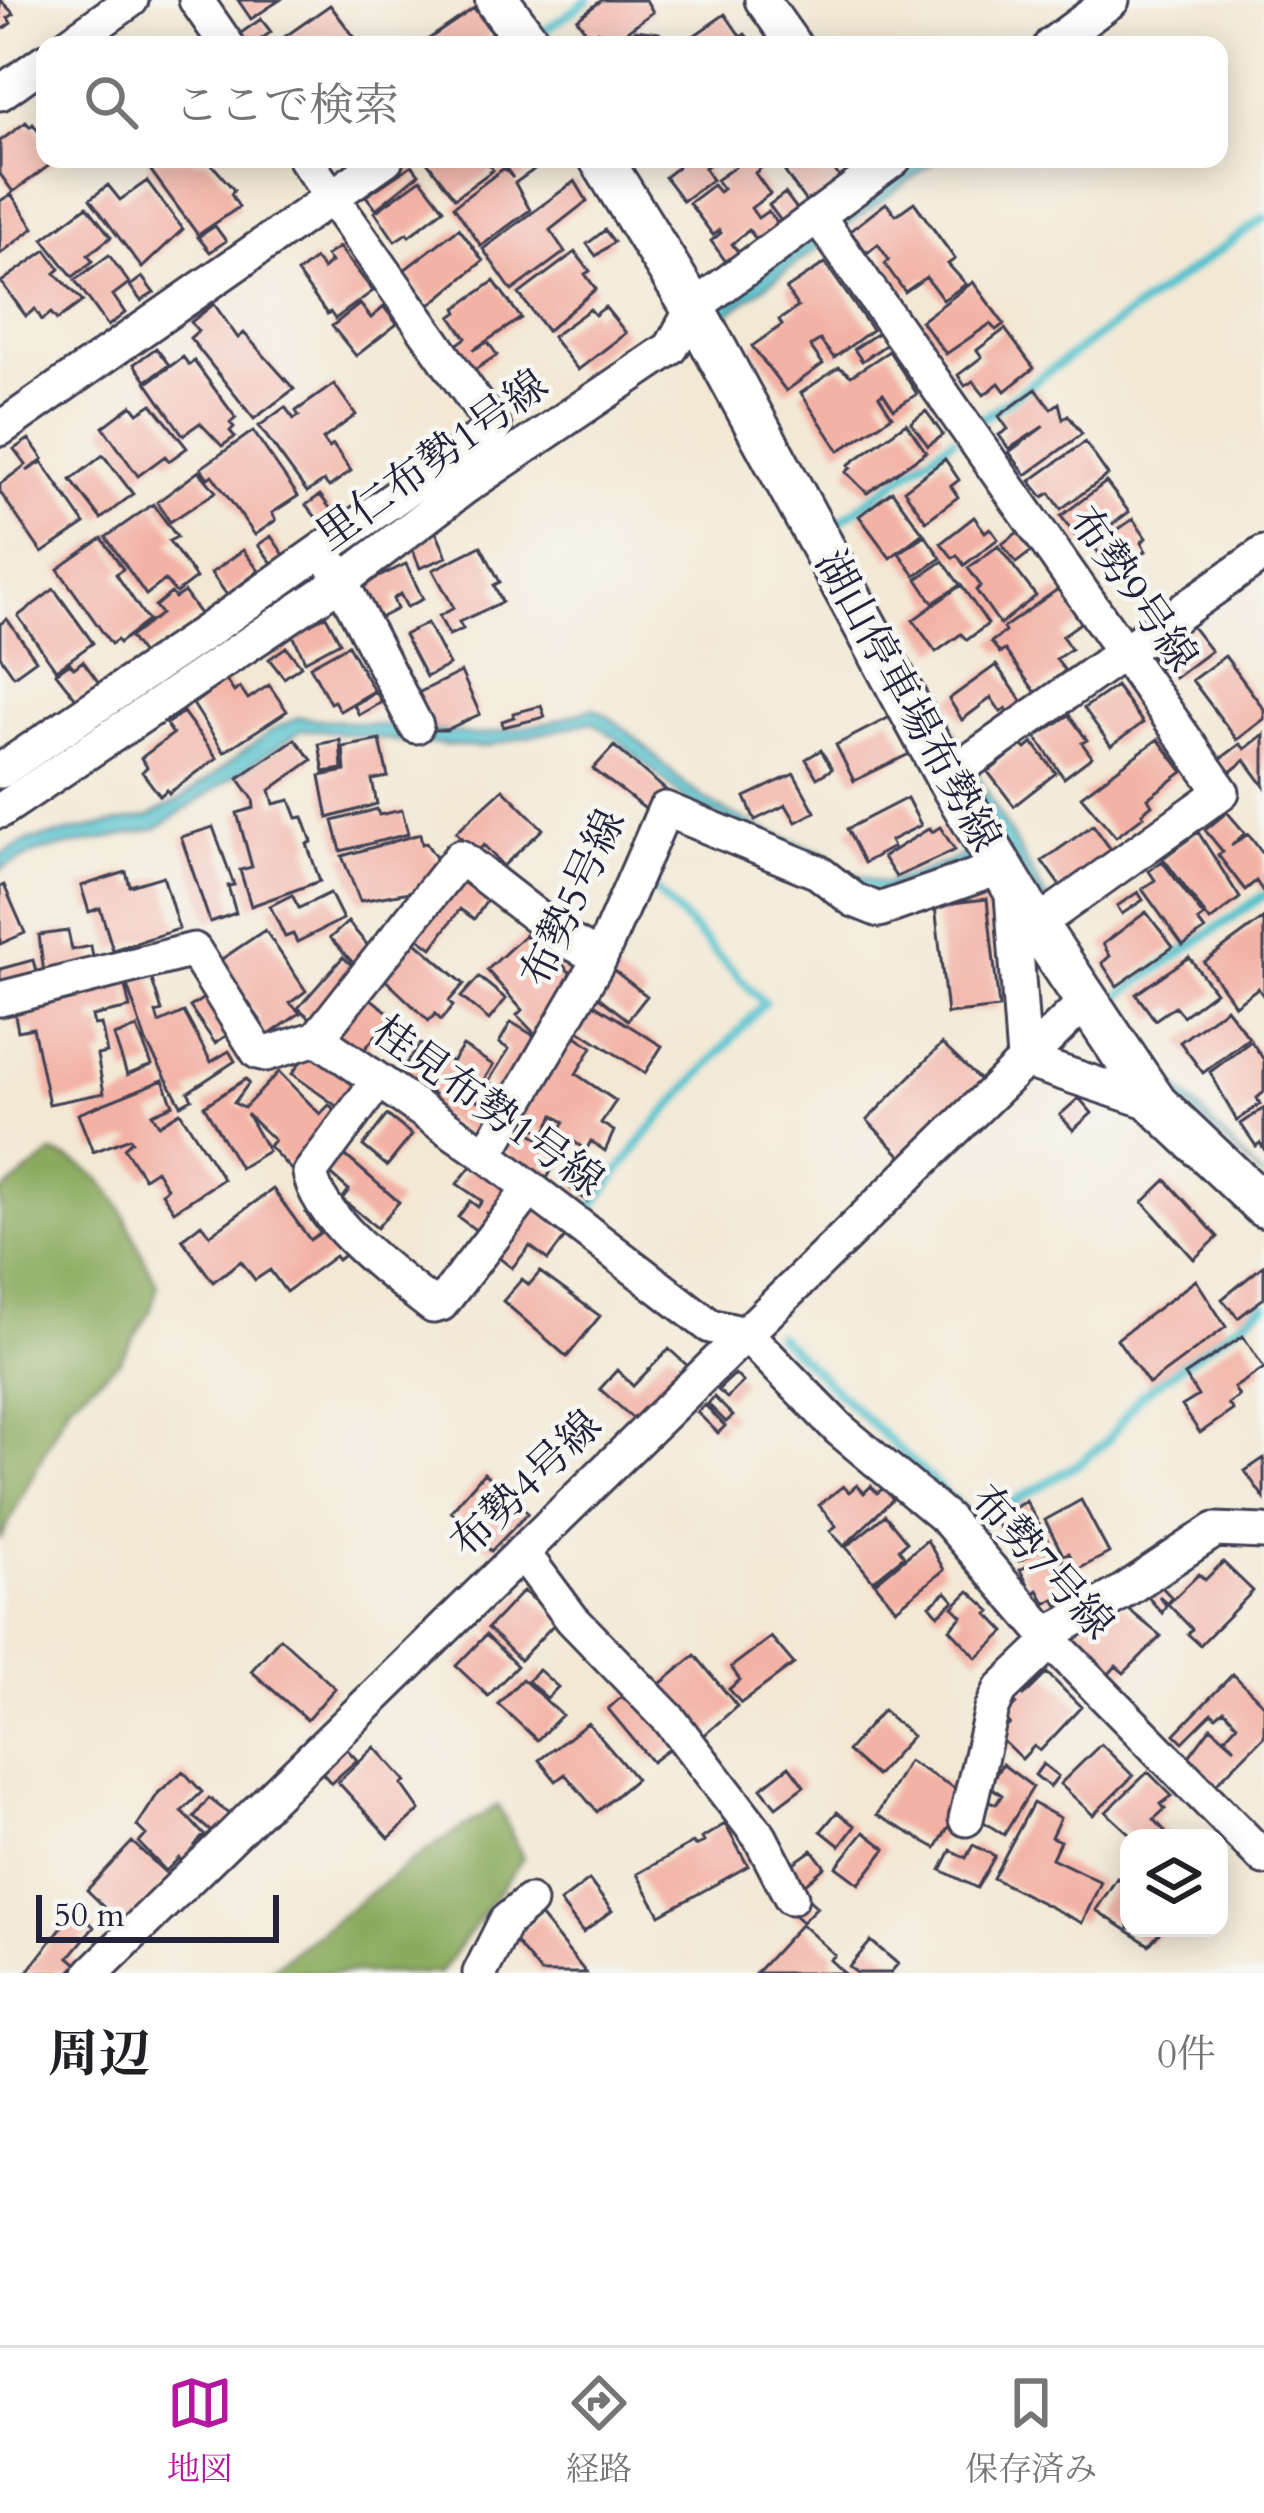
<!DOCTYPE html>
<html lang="ja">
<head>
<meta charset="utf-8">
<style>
  :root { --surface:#fff; --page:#f6f6f6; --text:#202124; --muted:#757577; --line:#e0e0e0; --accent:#b5179e }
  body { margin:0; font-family:Cardo,"Noto Serif JP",serif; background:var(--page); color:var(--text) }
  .controls { position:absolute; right:36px; bottom:36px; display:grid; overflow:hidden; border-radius:24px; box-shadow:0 6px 30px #0003 }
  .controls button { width:108px; height:108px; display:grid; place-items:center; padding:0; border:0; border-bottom:3px solid var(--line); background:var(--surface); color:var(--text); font:60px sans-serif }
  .scale { position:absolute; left:36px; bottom:30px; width:243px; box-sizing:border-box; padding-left:12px; border:6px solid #22223b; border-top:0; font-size:33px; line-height:42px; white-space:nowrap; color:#22223b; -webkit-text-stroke:9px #f6f6f2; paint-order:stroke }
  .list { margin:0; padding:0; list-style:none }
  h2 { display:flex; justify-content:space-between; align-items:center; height:156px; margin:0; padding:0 48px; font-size:51px }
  h2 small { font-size:39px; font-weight:400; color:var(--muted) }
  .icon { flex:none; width:66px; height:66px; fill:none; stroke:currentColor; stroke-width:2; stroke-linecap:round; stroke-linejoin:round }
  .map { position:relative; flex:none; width:1264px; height:1973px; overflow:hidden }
  .search { position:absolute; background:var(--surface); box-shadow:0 6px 30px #0003; left:36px; right:36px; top:36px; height:132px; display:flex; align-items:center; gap:30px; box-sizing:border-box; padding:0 42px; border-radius:24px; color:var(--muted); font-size:45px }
  .sheet { height:372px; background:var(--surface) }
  nav { display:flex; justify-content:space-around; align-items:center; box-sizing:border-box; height:168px; border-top:3px solid var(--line); background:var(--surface); font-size:33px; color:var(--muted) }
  nav a { display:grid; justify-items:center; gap:6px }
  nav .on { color:var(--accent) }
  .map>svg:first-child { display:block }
  .forest { fill:#8cab5e; stroke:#57664c; stroke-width:3 }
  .water { fill:#54c1cc; stroke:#3b7284; stroke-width:3 }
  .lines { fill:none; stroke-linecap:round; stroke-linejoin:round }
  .stream { stroke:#54c1cc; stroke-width:9 }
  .building { fill:#f3b2a6 }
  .minor-casing { stroke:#414052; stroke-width:39 }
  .major-casing { stroke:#414052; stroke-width:48 }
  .minor { stroke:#fff; stroke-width:33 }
  .major { stroke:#fff; stroke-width:42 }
  .labels { text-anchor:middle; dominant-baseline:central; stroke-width:9; stroke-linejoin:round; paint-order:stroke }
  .street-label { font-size:42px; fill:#22223b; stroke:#f6f6f2 }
</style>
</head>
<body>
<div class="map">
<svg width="1264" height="1973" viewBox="0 0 1264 1973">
  <rect width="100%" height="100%" fill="#f6f6f2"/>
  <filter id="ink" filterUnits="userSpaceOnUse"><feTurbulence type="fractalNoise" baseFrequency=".00833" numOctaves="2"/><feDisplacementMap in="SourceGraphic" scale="24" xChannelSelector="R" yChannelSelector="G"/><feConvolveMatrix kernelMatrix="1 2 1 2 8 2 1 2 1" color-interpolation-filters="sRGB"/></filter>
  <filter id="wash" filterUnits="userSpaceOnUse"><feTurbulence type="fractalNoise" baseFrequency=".004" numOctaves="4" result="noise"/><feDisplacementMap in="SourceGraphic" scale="48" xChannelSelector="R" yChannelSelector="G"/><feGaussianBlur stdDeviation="2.7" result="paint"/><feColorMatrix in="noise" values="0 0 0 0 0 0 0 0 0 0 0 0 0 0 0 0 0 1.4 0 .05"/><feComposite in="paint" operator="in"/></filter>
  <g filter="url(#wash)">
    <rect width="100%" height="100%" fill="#f3e8d4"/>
    <path class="forest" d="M52 1153C125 1175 123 1227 158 1285L150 1312 119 1362 69 1403 0 1540V1194Z
      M498 1805 523 1858 440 1973H266L413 1860Z"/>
    <path class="water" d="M921 159H938L725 316 673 339 110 719 591 381 671 328 726 301Z
      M733 336 1044 894 1167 1075 1264 1179 1157 1078 1008 850 876 897 848 883 857 874 884 884 948 862 998 837 724 341Z
      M593 708C633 727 659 765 694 791 733 820 785 837 830 855L822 865 688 802 616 738 592 722 482 747 411 743 321 730H302L156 829 37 852 0 870V855L30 840 149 816 183 798 272 730 299 717 479 735 551 722Z"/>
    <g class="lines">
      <path class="stream" d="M544 31 588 0
        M980 420 1264 218
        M834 526 953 439
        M1110 1002 1264 895
        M586 1215 649 1131 764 1003 644 878
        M777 1335 977 1523 1080 1463 1107 1441 1140 1396 1264 1305"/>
    </g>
    <g id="blocks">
      <path class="building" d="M0 0 14 14 8 18 11 23 0 31Z
        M238 0H280L251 19Z
        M602 0H646L653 12 608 45 598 31 590 37 577 19Z
        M330 5 355 38 345 45H273Z
        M474 8 492 33 475 45H420Z
        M725 14 741 37 745 34 754 45H701L695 35Z
        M261 19 271 32 253 45H246L238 35Z
        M635 30 659 33 674 45H621Z
        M26 122 30 127 33 124 45 140V159H58L13 192 0 174V141Z
        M153 159H193L195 162 207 159 234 190 231 194 239 207 198 235 146 164Z
        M425 159H484L493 170 455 198Z
        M518 159H528L535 169 515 183 530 210 481 246 454 206 504 168 513 178 506 168Z
        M672 159H716L704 168 712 180 683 201 665 177 678 167Z
        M746 159H756L762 167 755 173 770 194 751 208 758 218 768 211 781 227 759 243 749 230 732 244 742 257 729 266 711 241 721 233 719 230 713 235 689 203 713 185 719 192 723 189 716 180Z
        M795 159H827L842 181 809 206 785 172 798 163Z
        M412 165 419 174 376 209 366 196Z
        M421 179 444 209 409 236 407 233 395 241 375 212Z
        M147 181 183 229 142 268 90 199 108 185 120 200Z
        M575 181 587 201 550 230 565 252 512 291 483 249Z
        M785 193 800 213 784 225 769 205Z
        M11 194 34 228 0 254V201Z
        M914 202 955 259 948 264 966 284 943 300 926 277 905 292 885 264 889 260 878 244 867 253 850 231 886 203 896 215Z
        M87 206 111 237 88 255 93 261 73 277 43 239Z
        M215 226 226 241 210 252 198 237Z
        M459 228 483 261 430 305 404 270Z
        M605 230 614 242 596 256 587 244Z
        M339 247 373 291 335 319 330 312 327 314 297 273 315 259 323 269 331 262 326 256Z
        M46 250 60 269 55 273 83 301 57 320 51 313 42 320 35 309 26 316 1 282Z
        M575 252 590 271 585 274 596 289 547 331 519 294Z
        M109 255 129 283 113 295 125 313 108 326 75 280Z
        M825 263 872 330 834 358 820 340 810 346 823 364 786 391 752 346 782 325 779 320 798 307 786 289Z
        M142 277 154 293 141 301 130 286Z
        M494 281 521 318 473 350 488 342 497 355 473 371 455 346 466 338 451 317 458 312 456 308Z
        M973 282 1004 324 996 330 990 324 946 354 921 321Z
        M214 304 238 338 244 333 294 389 254 419 190 338 198 331 191 322Z
        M360 304 371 318 384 307 397 324 356 356 332 326Z
        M605 307 626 333 578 370 552 337 590 309 595 315Z
        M1005 329 1034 368 1005 391 999 383 984 395 973 381 965 386 958 375 982 357 977 350Z
        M879 332 887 344 862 361 854 349Z
        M156 348 169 365 146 381 134 364Z
        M889 351 917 394 894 409 883 393 879 396 892 416 839 451 801 393 839 367 851 376Z
        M183 357 189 365 194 361 236 418 230 423 234 427 230 431 235 437 222 446 200 423 183 435 147 383Z
        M334 384 356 415 323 439 329 448 333 445 351 471 329 487 324 481 307 492 259 426 285 407 294 419 299 416 296 411Z
        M1036 389 1051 409 1059 403 1063 419 1068 415 1082 434 1026 475 1009 452 1044 426 1009 449 999 435 1008 429 999 416Z
        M152 404 187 448 169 461 165 456 138 476 103 427 132 405 138 413Z
        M926 411 943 435 928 446 911 422Z
        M906 423 926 452 867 493 846 472 851 468 848 465Z
        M253 431 298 496 272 513 276 520 255 535 212 475 208 478 201 468Z
        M29 439 43 459 27 471 42 462 85 524 42 553 0 492V484L26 465 14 449Z
        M1085 442 1108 475 1061 509 1050 493 1043 497 1030 481Z
        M103 455 133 494 101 519 71 480Z
        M945 459 959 480 951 486 958 497 926 521 904 490Z
        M199 471 216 492 170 522 157 502Z
        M1106 482 1129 512 1083 546 1061 516Z
        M892 491 923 533 890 558 859 516Z
        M320 495 337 517 324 527 306 505Z
        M153 504 177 537 169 541 196 578 176 593 165 580 146 595 106 537Z
        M974 517 985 532 990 528 998 539 964 565 957 555 953 558 941 543Z
        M1133 519 1146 538 1141 543 1146 551 1112 574 1094 546Z
        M436 532 447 557 420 568 410 543Z
        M1018 532 1032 551 1016 563 1002 544Z
        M925 535 941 558 915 576 899 553Z
        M271 536 284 555 272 563 258 545Z
        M102 538 123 569 116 574 148 621 119 643 117 640 111 644 58 569Z
        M481 546 500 582 494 585 502 602 459 622 463 629 449 635 439 616 454 608 433 570Z
        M998 546 1036 596 1000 624 976 590 981 586 968 568Z
        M243 550 259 571 227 595 211 573Z
        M943 561 960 585 933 603 917 579Z
        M406 564 423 599 407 607 400 594 393 599 397 609 376 620 360 586Z
        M961 585 988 624 967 640 961 634 936 652 913 620Z
        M54 589 93 643 56 670 18 616Z
        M1058 589 1082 622 1062 636 1071 649 1056 659 1065 671 1036 693 1005 650 1000 653 991 642 1005 632 1003 628Z
        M184 592 200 614 142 654 130 637 161 614 155 606 171 593 175 598Z
        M326 616 340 642 305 661 292 633Z
        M7 619 36 660 14 676 0 656V624Z
        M427 623 449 665 426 677 404 635Z
        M1189 623 1211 651 1175 678 1164 663 1157 669 1151 660 1156 655 1153 650Z
        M348 645 374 691 340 711 334 701 330 703 310 666Z
        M286 647 301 666 284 678 269 659Z
        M1225 656 1264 709V719L1237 740 1192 680Z
        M83 661 99 683 77 700 56 673 70 663 74 668Z
        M996 665 1025 705 1011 715 1006 708 1001 712 991 698 962 720 949 699Z
        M461 672 480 714 446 730H434L416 694Z
        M226 680 234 692 240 687 248 699 269 685 287 711 224 752 193 704Z
        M1116 686 1143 723 1111 746 1084 708Z
        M376 692 382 702 359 715 354 705Z
        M541 706 545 717 503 727 502 721 514 717 513 713Z
        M183 712 217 758 169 793 167 790 160 796 142 772 147 767 141 758 173 734 166 724Z
        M1069 715 1087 740 1082 743 1092 757 1064 778 1036 737Z
        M890 717 909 754 854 781 836 745Z
        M1264 734V786L1245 760 1229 773 1219 760 1240 744 1245 749Z
        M295 739 312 760 270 790 274 804 290 800 297 818 303 817 312 842 307 844 320 881 251 906 240 870 252 867 237 813 254 808 253 799 238 778Z
        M1158 739 1183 772 1148 798 1152 805 1142 813 1144 816 1116 837 1081 796Z
        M340 740 342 769 324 772 319 744Z
        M380 740 388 777 372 780 377 804 328 818 320 776 345 771 343 747Z
        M1033 743 1056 773 1014 806 988 772 1022 745 1026 749Z
        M614 746 667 791 652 814 593 769Z
        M821 750 832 769 817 778 806 759Z
        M794 774 815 812 796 822 786 805 755 820 745 797Z
        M503 789 543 829 503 866 484 845 475 853 456 832Z
        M907 798 921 825 890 841 893 847 864 863 847 829Z
        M377 809 379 815 402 810 408 834 341 851 333 821Z
        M1227 812 1245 833 1231 846 1248 834 1264 855V893L1256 881 1245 890 1218 855 1223 852 1205 830Z
        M1093 825 1115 855 1063 890 1042 861Z
        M213 827 234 885 228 886 236 913 210 922 181 837Z
        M940 827 955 850 896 877 883 857 930 828 932 832Z
        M1198 832 1240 898 1210 921 1163 858Z
        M420 834 422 844 426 843 441 865 429 881 418 883 420 890 360 901 342 856Z
        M1162 861 1204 917 1198 921 1205 930 1183 946 1142 889 1155 880 1149 871Z
        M456 869 491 895 474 919 460 909 432 948 408 930Z
        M126 872 130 886 163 876 179 929 113 950 100 908 89 912 81 886Z
        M4 885 25 933 0 944V887Z
        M1138 892 1143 900 1122 914 1117 906Z
        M330 893 343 919 297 942 293 934 285 937 270 906 292 895 299 908Z
        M987 899 999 1008 947 1014 935 905Z
        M1146 912 1173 947 1117 986 1102 963 1110 956 1103 944Z
        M1264 918V997L1258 988 1235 1005 1204 962Z
        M348 922 375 954 359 969 330 938Z
        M265 930 306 991 290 1003 300 1013 266 1037 256 1023 260 1020 219 961Z
        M68 931 72 950 91 946 95 969 45 981 39 935Z
        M525 935 549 961 555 956 573 976 561 1011 535 1034 517 1015 522 1010 487 970Z
        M409 936 464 984 449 1001 453 1006 441 1020 435 1014 429 1021 377 972Z
        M343 957 361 974 316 1023 298 1008Z
        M1189 957 1215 992 1183 1016 1175 1006 1155 1020 1136 994Z
        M33 960 39 983 0 992V969Z
        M611 968 647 996 628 1020 592 992Z
        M150 974 162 1011 156 1013 159 1023 184 1012 211 1062 229 1051 235 1061 188 1092 192 1099 181 1105 146 1042 126 982Z
        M479 977 506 999 489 1020 461 997Z
        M124 982 130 1008 92 1016 94 1025 101 1024 107 1053 97 1055 104 1093 49 1104 33 1028 18 1031 13 1005Z
        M362 992 392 1015 358 1058 329 1035Z
        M210 994 235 1030 215 1043 190 1007Z
        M592 1003 662 1046 645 1073 577 1029Z
        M1226 1008 1249 1038 1203 1073 1180 1042Z
        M511 1022 543 1041 501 1110 483 1100 494 1085 488 1082 509 1049 499 1043Z
        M137 1028 152 1065 127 1075 114 1036Z
        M568 1031 592 1047 576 1074 616 1101 601 1123 614 1131 605 1151 591 1141 586 1150 560 1132 564 1122 554 1115 545 1133 516 1119Z
        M1251 1041 1264 1060V1092L1257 1098 1260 1104 1237 1121 1210 1072Z
        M420 1044 452 1062 463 1046 493 1065 473 1098 502 1115 484 1145 426 1106 434 1094 398 1075Z
        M942 1044 981 1081 903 1158 867 1120Z
        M319 1049 366 1086 346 1113 292 1074 307 1053Z
        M279 1072 320 1114 329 1105 344 1116 296 1175 269 1146 274 1140 247 1114 268 1151 240 1168 204 1106 246 1079 249 1083 234 1103 244 1108Z
        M163 1080 173 1105 152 1114 159 1125 180 1112 223 1179 174 1211 162 1193 167 1188 156 1170 144 1178 124 1148 132 1141 130 1138 93 1152 78 1114Z
        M1079 1098 1092 1113 1073 1130 1060 1115Z
        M1264 1108V1149L1260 1143 1256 1146 1241 1124Z
        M387 1115 412 1135 387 1166 363 1146Z
        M519 1125 561 1153 546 1180 502 1149Z
        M340 1151 399 1202 377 1228 342 1199 349 1190 325 1169Z
        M585 1156 608 1171 587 1201 572 1189 581 1175 576 1171Z
        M475 1161 516 1190 498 1220 485 1212 497 1221 485 1237 458 1217 470 1201 478 1207 482 1201 457 1184Z
        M1166 1180 1218 1237 1194 1259 1143 1202Z
        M273 1189 310 1240 320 1233 306 1213 319 1204 352 1249 338 1260 335 1256 286 1292 270 1270 255 1280 241 1261 213 1282 182 1239 201 1224 210 1235Z
        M529 1201 568 1233 548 1260 530 1246 512 1268 490 1251Z
        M1264 1265V1298L1238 1318 1222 1299Z
        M540 1272 600 1316 567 1357 503 1301 522 1279 529 1285Z
        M1196 1280 1226 1327 1149 1384 1117 1339Z
        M1243 1336 1264 1368 1234 1388 1239 1396 1228 1404 1233 1410 1200 1433 1182 1406 1198 1396 1185 1375Z
        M669 1349 691 1369 637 1422 600 1389 617 1370 633 1386Z
        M735 1374 743 1382 727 1398 718 1390Z
        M714 1397 733 1416 726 1422 708 1404Z
        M705 1405 725 1426 718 1433 697 1412Z
        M1264 1458V1498L1245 1471Z
        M484 1473 528 1513 491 1551 451 1511Z
        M857 1485 864 1493 871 1486 877 1493 884 1488 893 1499 844 1546 830 1531 836 1526 819 1505 843 1486 849 1492Z
        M1081 1500 1109 1553 1077 1570 1069 1553 1063 1555 1045 1520Z
        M1026 1501 1050 1544 1019 1561 994 1519Z
        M885 1515 907 1542 899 1549 904 1556 873 1581 846 1547Z
        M927 1540 944 1570 896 1609 875 1583Z
        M1056 1549 1082 1592 1058 1606 1054 1599 1046 1604 1038 1590 1033 1594 1020 1570Z
        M1223 1562 1253 1591 1200 1645 1188 1634 1192 1629 1168 1604 1199 1574 1205 1580Z
        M1161 1586 1172 1598 1167 1603 1159 1596 1166 1605 1162 1613 1148 1597Z
        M523 1591 559 1619 520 1660 488 1628Z
        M969 1591 991 1611 988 1614 1005 1632 977 1658 950 1629 962 1616 953 1607Z
        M946 1592 954 1601 938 1615 930 1605Z
        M1123 1605 1161 1636 1124 1673 1116 1666 1108 1675 1081 1646 1078 1650 1064 1634Z
        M486 1635 517 1666 488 1696 456 1666Z
        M771 1637 794 1664 741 1703 729 1689 740 1680 731 1667Z
        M280 1638 335 1688 307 1720 251 1671Z
        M695 1655 737 1706 701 1738 655 1688Z
        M538 1669 558 1687 547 1698 528 1681Z
        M1031 1672 1038 1679 1023 1697 1047 1673 1081 1707 1040 1751 1034 1746 1022 1759 998 1736 1010 1724 1003 1717 1016 1704 1007 1696Z
        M1233 1674 1264 1705V1736L1215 1785 1187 1759 1211 1727 1235 1748 1225 1737 1237 1724 1224 1710 1216 1717 1212 1713 1183 1742 1175 1734Z
        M522 1679 562 1715 537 1740 498 1704Z
        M630 1689 675 1745 652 1762 608 1709Z
        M883 1710 912 1736 876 1776 847 1751Z
        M588 1723 636 1779 597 1812 565 1774 556 1781 539 1760Z
        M342 1744 357 1760 331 1783 318 1768Z
        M1101 1744 1133 1776 1093 1815 1060 1784Z
        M375 1747 406 1781 402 1784 420 1810 389 1838 338 1782Z
        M908 1761 967 1795 936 1848 877 1815Z
        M1002 1764 1033 1787 1004 1835 979 1819 989 1801 996 1804 1002 1795 989 1786Z
        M1043 1764 1058 1776 1050 1787 1035 1775Z
        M789 1766 804 1786 776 1807 761 1788Z
        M183 1771 202 1792 182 1811 204 1835 195 1845 200 1851 185 1865 179 1858 166 1871 139 1843 146 1835 137 1826 159 1792Z
        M1148 1772 1172 1796 1161 1804 1165 1809 1154 1819 1165 1831 1158 1838H1134L1106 1812Z
        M209 1798 235 1819 218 1838 194 1817Z
        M1033 1803 1060 1818 1051 1837 1060 1841 1052 1858 1101 1882 1082 1923 993 1878Z
        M837 1812 855 1826 840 1846 821 1831Z
        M725 1824 748 1866 660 1915 637 1874 693 1843 695 1846 704 1842 702 1838Z
        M864 1832 886 1849 859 1884 836 1867Z
        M132 1842 170 1877 124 1926 87 1890Z
        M973 1845 995 1856 977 1888 941 1870 951 1850 966 1858Z
        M812 1850 825 1867 797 1891 784 1870Z
        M1117 1878 1129 1885V1928H1164L1149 1945 1096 1910Z
        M589 1880 612 1911 583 1933 560 1902Z
        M807 1898 817 1907 802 1922 792 1913Z
        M75 1910 94 1927 69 1957 77 1964 69 1973H26Z
        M540 1916 586 1973H541L513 1939Z
        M801 1924 835 1955 830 1960 844 1973H756Z
        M871 1941 898 1964 890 1973H857L849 1967Z"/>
    </g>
  </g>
  <g filter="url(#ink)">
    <use href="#blocks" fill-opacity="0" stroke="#414052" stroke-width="3"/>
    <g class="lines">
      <defs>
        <path id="minor" d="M196 0 227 45
          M762 0 794 45
          M68 45 131 0
          M1051 45 1112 0
          M0 93 45 61
          M817 215 1222 792 1036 925
          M0 429 386 159
          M333 566 416 726
          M0 771 207 631 494 428 305 159
          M947 777 1264 553
          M0 811 342 581 465 487 671 348 693 308 894 159
          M1012 895 1024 1060
          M0 999 194 950 258 1052 266 1054 317 1038 492 1159 710 1326 746 1334 839 1429 947 1519 1057 1647 1264 1858
          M317 1038 460 857 565 939 600 958
          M1024 1060 1156 1104
          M378 1081 310 1173C318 1220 396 1277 433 1306L441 1304 530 1189
          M486 1155 600 958 665 809 818 872 854 900 879 910 1002 867
          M522 1552 572 1619 670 1720 760 1837 791 1897
          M1046 1635 1121 1593 1215 1530 1264 1532
          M966 1819 992 1709 1001 1689 1051 1641
          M92 1973 1087 1000
          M480 1973 506 1921 529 1902"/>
        <path id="major" d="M497 0 530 45
          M601 159 693 308 947 777 1036 925 1156 1104 1264 1206"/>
      </defs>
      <use href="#minor" class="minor-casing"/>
      <use href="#major" class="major-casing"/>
      <use href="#minor" class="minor"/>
      <use href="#major" class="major"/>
    </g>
  </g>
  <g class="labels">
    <g class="street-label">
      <text transform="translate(432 460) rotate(-36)">里仁布勢1号線</text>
      <text transform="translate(1133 589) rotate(55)">布勢9号線</text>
      <text transform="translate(908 701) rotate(61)">湖山停車場布勢線</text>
      <text transform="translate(573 898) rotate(-65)">布勢5号線</text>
      <text transform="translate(488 1106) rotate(36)">桂見布勢1号線</text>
      <text transform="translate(526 1484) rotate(-44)">布勢4号線</text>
      <text transform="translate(1042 1562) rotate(48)">布勢7号線</text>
    </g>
  </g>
</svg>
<div class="controls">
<button><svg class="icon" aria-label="layers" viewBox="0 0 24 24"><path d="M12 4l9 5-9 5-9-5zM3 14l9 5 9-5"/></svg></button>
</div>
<div class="scale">50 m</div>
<div class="search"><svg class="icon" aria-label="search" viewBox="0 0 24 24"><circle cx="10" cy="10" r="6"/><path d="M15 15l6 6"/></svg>ここで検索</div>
</div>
<section class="sheet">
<h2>周辺<small>0件</small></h2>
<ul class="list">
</ul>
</section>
<nav>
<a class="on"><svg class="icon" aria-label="map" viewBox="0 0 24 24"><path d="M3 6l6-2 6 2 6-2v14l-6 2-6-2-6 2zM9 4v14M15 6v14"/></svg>地図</a>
<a><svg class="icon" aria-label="directions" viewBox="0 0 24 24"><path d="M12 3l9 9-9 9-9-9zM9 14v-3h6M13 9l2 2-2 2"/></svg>経路</a>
<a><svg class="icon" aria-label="saved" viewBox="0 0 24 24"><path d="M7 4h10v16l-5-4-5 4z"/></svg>保存済み</a>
</nav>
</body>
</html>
